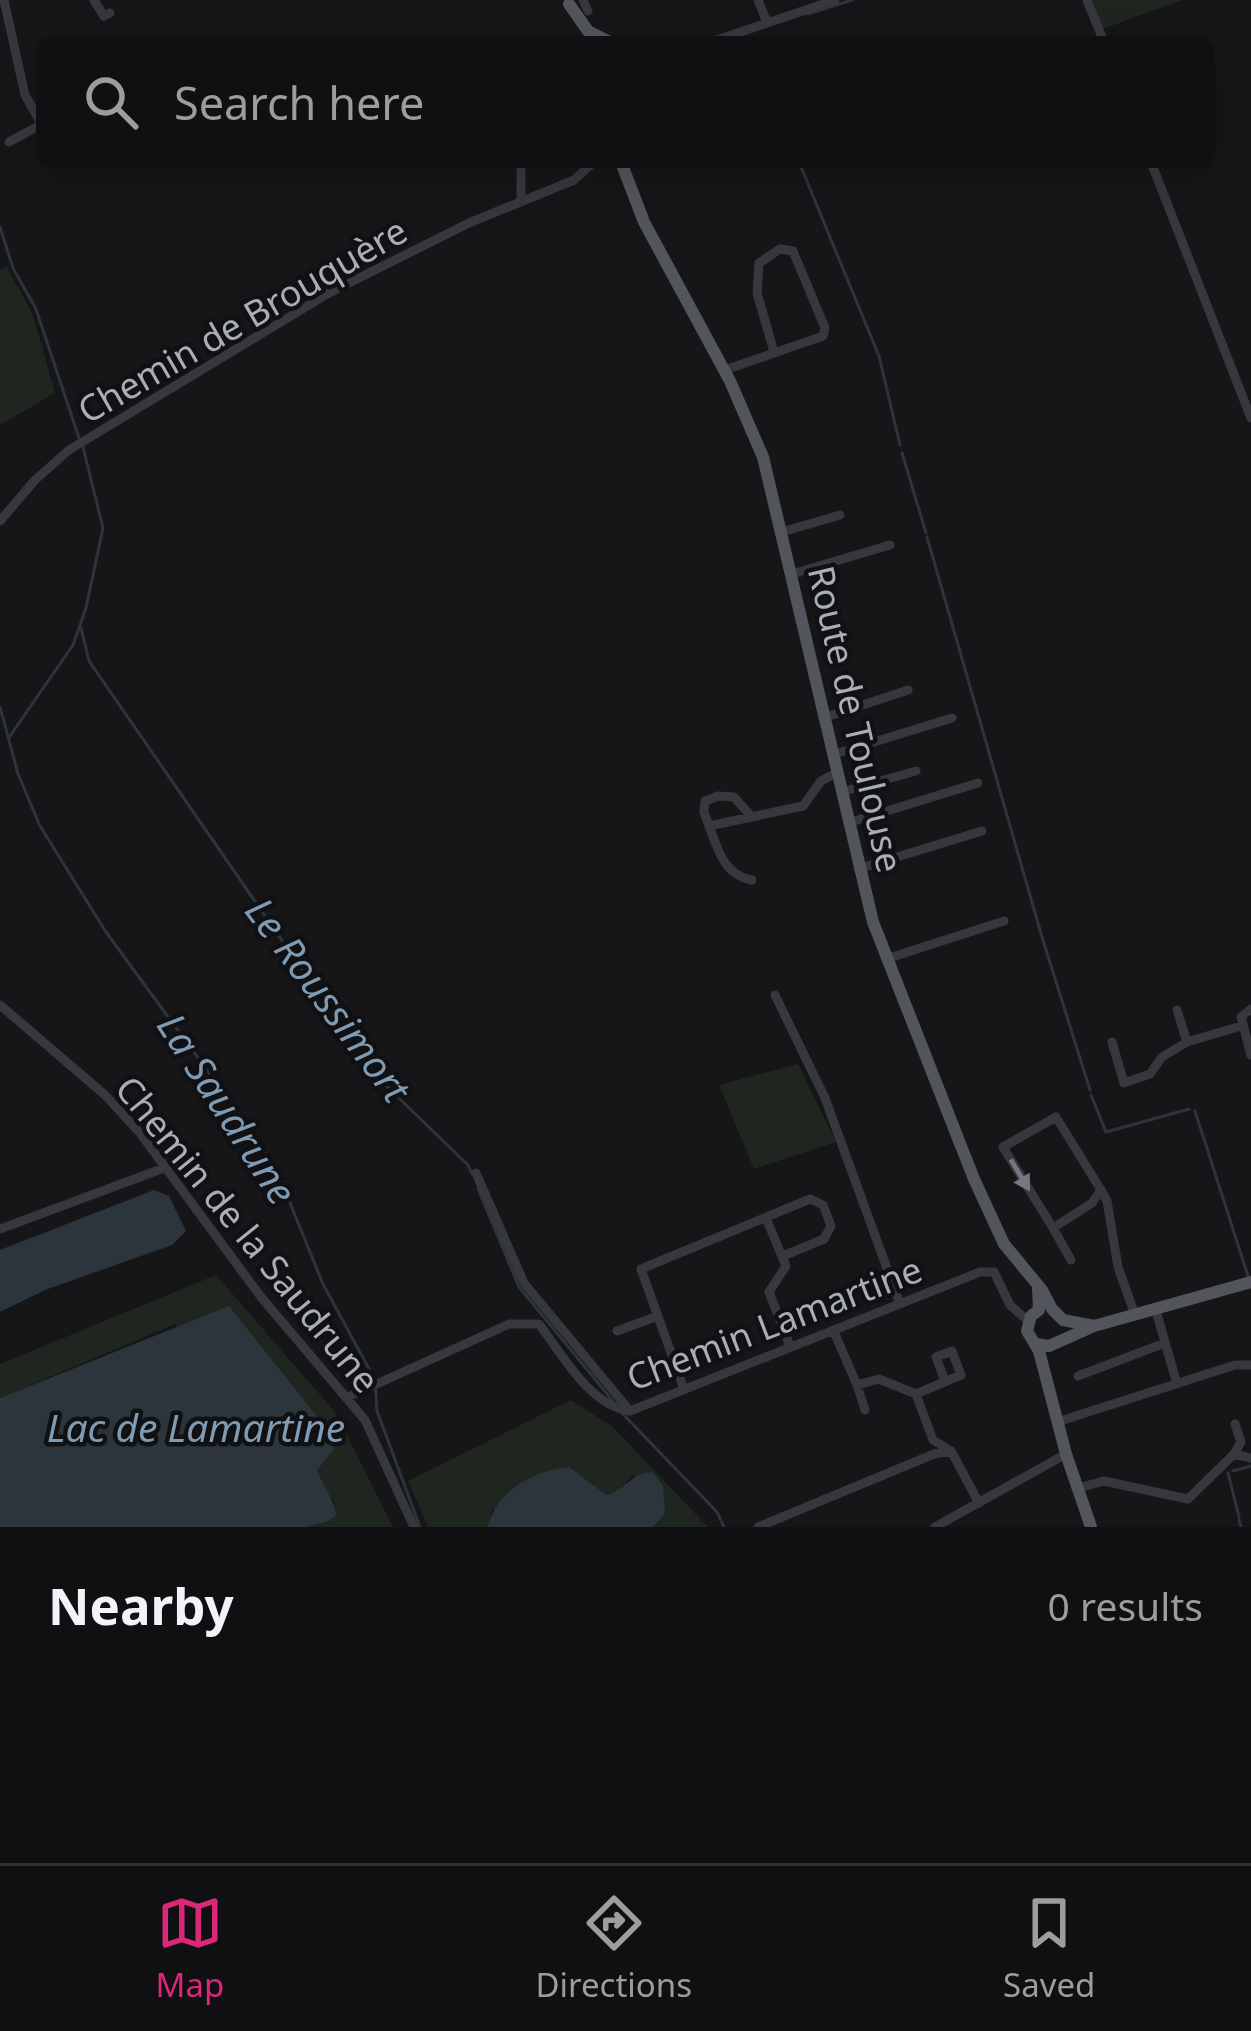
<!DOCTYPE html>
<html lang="en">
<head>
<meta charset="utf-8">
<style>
  :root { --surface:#101012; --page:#19191b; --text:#f1f3f6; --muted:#9c9d9f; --line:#303032; --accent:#db2777 }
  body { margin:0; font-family:"Noto Sans",sans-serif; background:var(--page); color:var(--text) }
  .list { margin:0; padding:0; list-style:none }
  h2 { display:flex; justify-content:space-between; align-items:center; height:156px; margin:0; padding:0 48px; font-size:51px }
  h2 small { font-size:39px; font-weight:400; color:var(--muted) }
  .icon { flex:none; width:66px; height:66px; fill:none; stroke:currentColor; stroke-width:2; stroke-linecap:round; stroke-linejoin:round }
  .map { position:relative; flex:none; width:1251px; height:1527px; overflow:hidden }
  .search { position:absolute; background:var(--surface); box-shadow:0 12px 48px #0002; left:36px; right:36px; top:36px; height:132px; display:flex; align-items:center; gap:30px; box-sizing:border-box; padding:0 42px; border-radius:18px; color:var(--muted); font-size:45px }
  .sheet { height:336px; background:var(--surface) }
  nav { display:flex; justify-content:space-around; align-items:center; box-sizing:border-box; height:168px; border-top:3px solid var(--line); background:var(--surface); font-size:33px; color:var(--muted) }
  nav a { display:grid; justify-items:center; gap:6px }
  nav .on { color:var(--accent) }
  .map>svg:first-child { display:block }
  .green { fill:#1e261f }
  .water { fill:#2c353c }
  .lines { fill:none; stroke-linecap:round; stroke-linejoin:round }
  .stream { stroke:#2c353c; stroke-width:3 }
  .minor { stroke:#37383d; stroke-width:9 }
  .major { stroke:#53555c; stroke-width:12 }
  .oneway { fill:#757881 }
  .labels { text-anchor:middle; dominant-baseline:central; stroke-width:9; stroke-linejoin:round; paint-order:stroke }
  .street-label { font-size:36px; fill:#a8adb8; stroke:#111113 }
  .water-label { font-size:39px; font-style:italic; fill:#7f9bb3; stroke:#111113 }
</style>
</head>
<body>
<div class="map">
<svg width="1251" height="1527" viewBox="0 0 1251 1527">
  <rect width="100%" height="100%" fill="#161618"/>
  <path class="green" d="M1092 0H1182L1103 29Z
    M7 267 33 315 55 393 0 425V270Z
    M798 1064 836 1142 754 1169 719 1085Z
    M216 1275 336 1413 393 1527H306L327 1522 335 1502 323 1488 317 1470 175 1324 0 1398V1364Z
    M571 1400 613 1427 708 1527H653L665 1514 633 1475 617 1492 607 1495 569 1467 492 1510 487 1527H428L408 1481Z"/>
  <path class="water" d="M154 1190 169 1196 186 1231 172 1245 45 1290 0 1312V1250Z
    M229 1306 327 1429 334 1449 317 1470C323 1487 334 1498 336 1515L327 1522 306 1527H0V1398Z
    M569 1467 607 1495C627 1489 628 1475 652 1472L663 1485 665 1514 653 1527H487C498 1490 532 1471 569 1467Z"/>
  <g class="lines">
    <path class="stream" d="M808 14 852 0
      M799 162 879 356 900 445
      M0 227 13 268 36 309 79 438
      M902 453 926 533
      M927 537 1042 937 1090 1090
      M81 628 89 661 375 1075 468 1165 472 1174
      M0 707 18 774 40 826 106 932 253 1133 279 1176 323 1284 375 1380 377 1411 420 1527
      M10 736 73 645 86 608 103 528 83 447
      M1091 1095 1106 1132 1189 1109
      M1195 1111 1248 1276
      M478 1189 519 1287 613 1401
      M622 1413 717 1512 724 1527
      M1233 1471 1251 1466
      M1228 1473 1239 1517
      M1239 1520 1241 1527"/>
    <path class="minor" d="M4 0 25 95 42 125
      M94 0 104 16 110 13
      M583 0 588 11
      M758 0 767 22
      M1087 0 1104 42
      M711 42 835 0
      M9 142 42 124
      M1151 162 1251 418
      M521 202V162
      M725 370 823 336 825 328 793 251 780 249 759 263 757 293 774 352
      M0 521 35 480 69 450 329 293 469 223 574 180 594 162
      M782 532 840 515
      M792 574 890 545
      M823 718 908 690
      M832 755 952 718
      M841 792 916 771
      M848 823 978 783
      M709 826 704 812 705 801 718 796 734 797 750 815
      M858 869 982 831
      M752 880C724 875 718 850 709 826L803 806 821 781 836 773
      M886 959 1004 921
      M775 995 825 1098 900 1304
      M0 1005 105 1095 140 1133 261 1297 365 1420 414 1527
      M1251 1009 1241 1017 1251 1055
      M1177 1010 1187 1042
      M1112 1042 1124 1083 1150 1074 1162 1057 1187 1042 1241 1026
      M476 1173 524 1283 630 1411
      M1101 1190 1092 1203 1053 1228 1003 1147 1056 1117 1101 1190 1107 1201 1118 1267 1135 1315
      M766 1218 786 1266 769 1292 790 1346
      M1053 1228 1071 1260
      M0 1229 164 1168
      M1155 1307 1177 1384
      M617 1331 658 1316
      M834 1332 857 1385 879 1379 916 1394 933 1440 951 1451
      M1078 1376 1165 1343
      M857 1385 865 1410
      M684 1389 641 1269 810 1199 823 1205 831 1226 824 1239 783 1256
      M916 1394 961 1375 952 1351 936 1357 945 1381
      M348 1397 509 1324H539C562 1354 590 1406 630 1411L980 1272H994L1010 1305 1028 1321
      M1057 1422 1235 1365H1251
      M1234 1454 1241 1442 1235 1424
      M1078 1488 1104 1481 1188 1499 1234 1454 1251 1458
      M758 1527 934 1454 951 1451 979 1503
      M935 1527 1066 1454"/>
    <path class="major" d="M569 4 588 31 610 42
      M621 162 644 222 730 381 763 457 873 922 974 1179 1004 1244 1042 1290 1052 1309 1063 1320 1094 1326
      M1038 1288 1039 1310 1031 1316 1027 1331 1039 1351 1066 1454 1091 1527
      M1036 1344 1049 1346 1094 1326 1251 1282"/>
  </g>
  <defs><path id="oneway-solid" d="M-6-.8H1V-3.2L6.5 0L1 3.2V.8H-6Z" transform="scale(3)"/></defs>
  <use class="oneway" href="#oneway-solid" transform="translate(1020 1175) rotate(59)"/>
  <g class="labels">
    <g class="street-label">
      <text transform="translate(242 320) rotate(-30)">Chemin de Brouquère</text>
      <text transform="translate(856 719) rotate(77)">Route de Toulouse</text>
      <text transform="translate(248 1234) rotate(51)">Chemin de la Saudrune</text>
      <text transform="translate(774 1323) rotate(-21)">Chemin Lamartine</text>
    </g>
    <g class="water-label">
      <text transform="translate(329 999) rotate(53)">Le Roussimort</text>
      <text transform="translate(228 1108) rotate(57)">La Saudrune</text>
      <text x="196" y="1426">Lac de Lamartine</text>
    </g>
  </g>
</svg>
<div class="search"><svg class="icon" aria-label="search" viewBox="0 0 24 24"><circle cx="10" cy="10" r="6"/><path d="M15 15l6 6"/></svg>Search here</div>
</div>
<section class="sheet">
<h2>Nearby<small>0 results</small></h2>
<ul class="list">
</ul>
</section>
<nav>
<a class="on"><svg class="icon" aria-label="map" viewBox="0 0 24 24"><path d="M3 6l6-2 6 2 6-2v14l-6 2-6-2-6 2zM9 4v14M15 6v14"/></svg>Map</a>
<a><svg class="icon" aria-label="directions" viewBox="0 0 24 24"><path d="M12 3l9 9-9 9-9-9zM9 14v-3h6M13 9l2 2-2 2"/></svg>Directions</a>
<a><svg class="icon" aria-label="saved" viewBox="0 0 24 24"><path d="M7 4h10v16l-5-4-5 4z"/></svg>Saved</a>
</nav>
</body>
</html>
